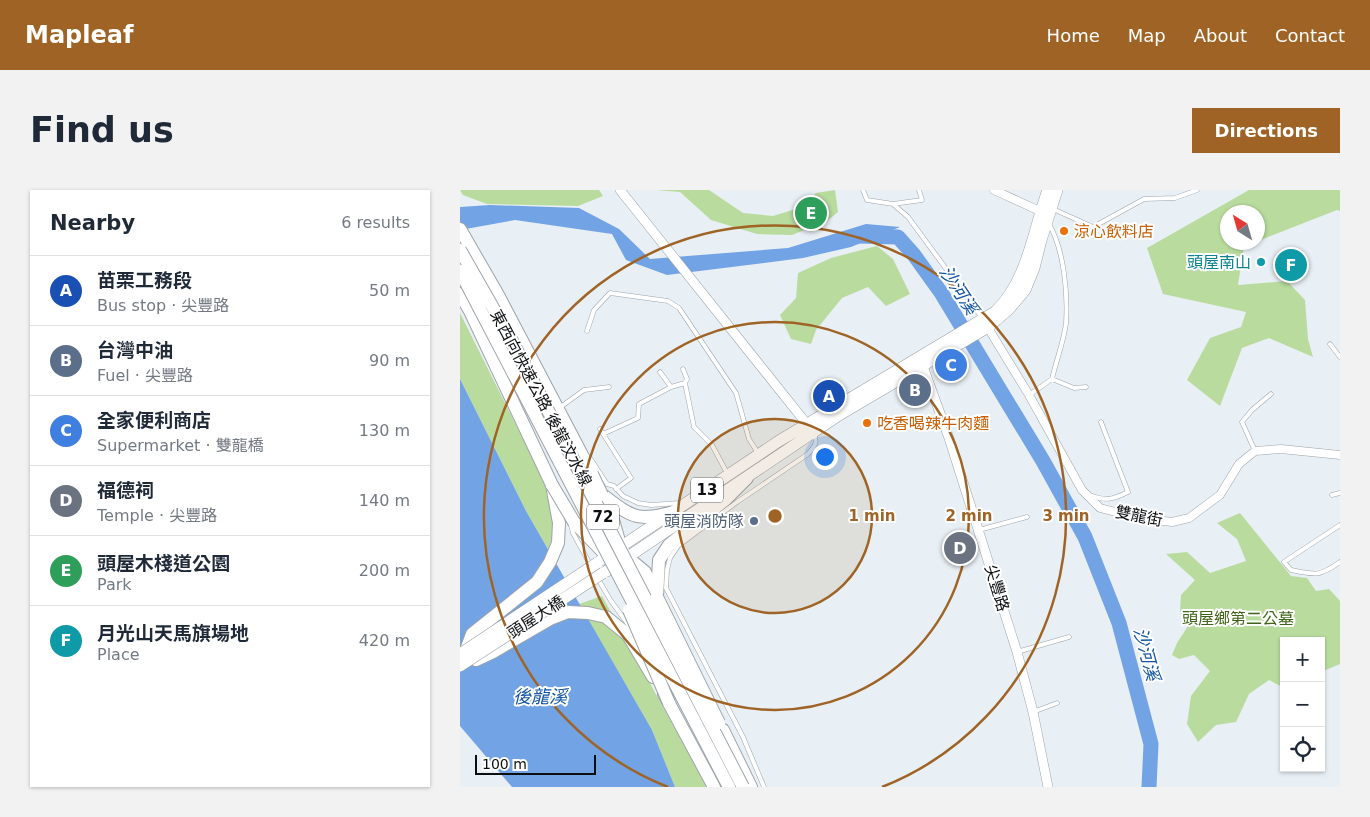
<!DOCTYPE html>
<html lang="en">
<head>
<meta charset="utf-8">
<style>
  :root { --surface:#fff; --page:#f2f2f3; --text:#1f2937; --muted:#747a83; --line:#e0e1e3; --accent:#9f6425 }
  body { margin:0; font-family:"DejaVu Sans","Noto Sans TC",sans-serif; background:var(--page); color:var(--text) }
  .controls { position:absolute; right:15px; bottom:15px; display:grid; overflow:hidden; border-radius:0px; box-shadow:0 1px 4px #0004 }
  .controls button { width:45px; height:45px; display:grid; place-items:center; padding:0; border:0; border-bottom:1px solid var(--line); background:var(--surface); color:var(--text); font:25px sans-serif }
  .compass { position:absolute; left:760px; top:15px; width:45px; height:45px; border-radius:50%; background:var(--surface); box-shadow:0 1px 4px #0004; rotate:323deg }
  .scale { position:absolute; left:15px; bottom:12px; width:121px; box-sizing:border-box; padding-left:5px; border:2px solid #0c0e10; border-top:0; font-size:14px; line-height:18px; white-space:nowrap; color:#0c0e10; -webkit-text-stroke:4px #fff; paint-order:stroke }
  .you { position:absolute; left:364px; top:266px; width:18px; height:18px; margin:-12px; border:4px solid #fff; border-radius:50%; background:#1a73e8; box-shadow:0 0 0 8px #1a73e833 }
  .badge { display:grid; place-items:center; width:32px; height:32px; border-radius:50%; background:var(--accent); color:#fff; font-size:16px; font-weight:700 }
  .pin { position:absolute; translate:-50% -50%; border:2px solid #fff; box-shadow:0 1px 5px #0006 }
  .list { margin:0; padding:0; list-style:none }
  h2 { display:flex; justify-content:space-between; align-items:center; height:65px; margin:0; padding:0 20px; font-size:21px }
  h2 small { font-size:16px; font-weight:400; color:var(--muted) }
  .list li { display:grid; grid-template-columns:32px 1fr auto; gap:15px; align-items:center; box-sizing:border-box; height:70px; padding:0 20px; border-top:1px solid var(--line) }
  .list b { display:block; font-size:19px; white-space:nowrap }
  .list p { margin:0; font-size:16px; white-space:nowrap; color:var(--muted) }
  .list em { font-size:16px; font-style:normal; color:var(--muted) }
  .icon { flex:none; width:28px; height:28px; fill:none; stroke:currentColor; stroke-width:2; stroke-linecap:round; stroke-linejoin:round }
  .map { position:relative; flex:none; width:880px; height:597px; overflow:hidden; border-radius:0px }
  header { display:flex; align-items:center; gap:30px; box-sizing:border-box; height:70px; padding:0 25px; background:var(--accent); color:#fff }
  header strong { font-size:24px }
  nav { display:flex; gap:28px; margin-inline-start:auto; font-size:18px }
  .intro { display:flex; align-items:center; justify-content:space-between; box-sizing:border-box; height:120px; padding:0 30px }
  h1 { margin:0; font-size:35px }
  .button { padding:12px 22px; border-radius:0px; background:var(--accent); color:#fff; font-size:18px; font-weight:700 }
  main { display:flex; gap:30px; padding:0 30px }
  aside { flex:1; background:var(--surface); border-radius:0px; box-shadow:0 1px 4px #0004 }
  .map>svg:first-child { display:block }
  .green { fill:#b9dc9e }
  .water { fill:#72a3e5 }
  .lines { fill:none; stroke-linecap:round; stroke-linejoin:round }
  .river { stroke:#72a3e5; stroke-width:15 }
  .service-casing { stroke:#9da4a9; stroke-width:5 }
  .minor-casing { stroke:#9da4a9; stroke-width:9 }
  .tertiary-casing { stroke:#9da4a9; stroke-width:10 }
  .primary-casing { stroke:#9da4a9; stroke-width:12 }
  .trunk-casing { stroke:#9da4a9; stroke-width:14 }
  .service { stroke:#fff; stroke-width:4 }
  .minor { stroke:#fff; stroke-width:8 }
  .tertiary { stroke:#fff; stroke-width:9 }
  .primary { stroke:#fff; stroke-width:11 }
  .trunk { stroke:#fff; stroke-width:12 }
  .primary-bridge-casing { stroke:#9da4a9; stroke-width:12; stroke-linecap:butt }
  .trunk-bridge-casing { stroke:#9da4a9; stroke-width:14; stroke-linecap:butt }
  .primary-bridge { stroke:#fff; stroke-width:11 }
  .trunk-bridge { stroke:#fff; stroke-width:12 }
  .ring { fill:none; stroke:#9f6425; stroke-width:2.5 }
  .food-dot { fill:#e8710a; stroke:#fff; stroke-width:2 }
  .culture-dot { fill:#0f9aa8; stroke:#fff; stroke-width:2 }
  .service-dot { fill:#5c6f8a; stroke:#fff; stroke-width:2 }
  .labels { text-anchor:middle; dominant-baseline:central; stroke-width:4; stroke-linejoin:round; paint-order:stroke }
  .shield { fill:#fff; stroke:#555658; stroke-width:1 }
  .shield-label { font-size:15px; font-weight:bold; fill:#0c0e10 }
  .food-label { font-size:16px; fill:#c56008; stroke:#fff; text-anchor:start }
  .culture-label { font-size:16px; fill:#0d838f; stroke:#fff; text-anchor:end }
  .street-label { font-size:16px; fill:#0c0e10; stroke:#fff }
  .service-label { font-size:16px; fill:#4e5e75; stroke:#fff; text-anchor:end }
  .park-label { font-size:16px; fill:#406417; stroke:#fff }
  .water-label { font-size:18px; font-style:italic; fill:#1355a2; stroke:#fff }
  .centre { fill:#9f6425; stroke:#fff; stroke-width:2.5 }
  .ring-label { font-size:15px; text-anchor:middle; font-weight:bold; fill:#9f6425; stroke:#fff; stroke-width:4; stroke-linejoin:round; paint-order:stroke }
</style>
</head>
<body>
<header>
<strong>Mapleaf</strong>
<nav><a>Home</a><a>Map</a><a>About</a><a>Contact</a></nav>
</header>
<div class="intro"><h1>Find us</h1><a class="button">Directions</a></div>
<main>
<aside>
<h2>Nearby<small>6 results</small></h2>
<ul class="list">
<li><span class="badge" style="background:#1a4fb4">A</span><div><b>苗栗工務段</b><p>Bus stop · 尖豐路</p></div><em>50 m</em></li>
<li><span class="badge" style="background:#5c6f8a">B</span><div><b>台灣中油</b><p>Fuel · 尖豐路</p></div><em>90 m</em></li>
<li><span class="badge" style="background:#3f7fe0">C</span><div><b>全家便利商店</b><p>Supermarket · 雙龍橋</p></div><em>130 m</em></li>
<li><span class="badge" style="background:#6b7280">D</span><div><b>福德祠</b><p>Temple · 尖豐路</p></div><em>140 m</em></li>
<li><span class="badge" style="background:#2e9e5b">E</span><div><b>頭屋木棧道公園</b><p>Park</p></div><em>200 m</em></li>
<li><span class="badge" style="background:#0f9aa8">F</span><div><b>月光山天馬旗場地</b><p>Place</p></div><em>420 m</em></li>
</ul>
</aside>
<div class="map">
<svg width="880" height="597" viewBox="0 0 880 597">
  <rect width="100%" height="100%" fill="#e8eff5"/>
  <path class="green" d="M0 0H139L143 6 118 16 27 14 3 5Z
    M196 0H249L283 23 313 26 342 17 356 3 375 0 378 22 367 31 332 45 297 44 251 30 220 2Z
    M789 0H880V21L877 20 798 51V22H768V52L792 53 784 56 778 95 827 91 845 110 848 149 853 167 809 148 782 158 760 216 727 190 750 148 781 137 786 122 703 104 687 58Z
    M417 56 433 69 450 104 426 116 408 97 382 108 356 140 351 154 331 149 320 125 336 108 338 83 371 68Z
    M0 123 84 291 91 315 95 341 88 359 66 321 0 189Z
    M780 323 831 386 847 388 856 401 869 399 880 411V474L861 482V451H824V498L809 490 789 504 776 532 756 535 738 552 727 534 731 506 750 481 734 465 719 469 712 465 717 453 728 436 720 421 721 405 735 390 706 364 727 362 750 383 786 371 777 349 757 333Z
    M142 406 247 597H215L192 540 119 414Z"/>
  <path class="water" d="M30 15 119 18 159 39 190 69 328 58 406 34 440 37 391 57 343 68 207 85 166 70 152 44 55 30 0 40V17Z
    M0 189 66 321 192 540 215 597H52L0 536Z"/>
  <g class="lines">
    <path class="river" d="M399 46 438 47 454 65 482 104 583 271 625 347 659 433 691 554 689 597"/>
    <defs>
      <path id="service" d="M403 0 407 10 433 14 448 27 523 129
        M433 14 462 10 459 0
        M593 19 633 37 684 9 715 8 737 0
        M127 141 134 120 150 103 208 111 219 118 276 203 289 249 298 263
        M870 154 880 167
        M223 179 227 189 225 193
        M200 182 211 197 225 193 234 237 252 255 267 283
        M592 189 614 198 626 197
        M569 205 592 189C596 171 604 151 606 133 608 103 604 60 589 34
        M102 218V216L124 200 149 197
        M140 239 171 288 156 299
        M143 244 178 228 179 214 211 197
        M795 261 782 232 792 220 811 204
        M130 268 147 294 154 296 163 306 178 313 191 315 220 313
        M629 305C646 311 652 310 668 302L641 232
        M872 305 880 303
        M111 335 113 343 131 376
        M880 335 824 372 831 380C855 385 859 387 880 372
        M519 340 567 327
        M138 389 151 411 170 437
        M557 462 609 447
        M573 522 597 513
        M304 597 283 547 206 398 207 380 210 368 218 356 277 312 348 264C354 257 359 252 353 243"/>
      <path id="minor" d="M534 0 584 23
        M525 133 569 205 622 300 640 318 679 328 712 332 729 328 760 305 779 274 795 261 821 259 880 265"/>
      <path id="tertiary" d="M160 0 350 238
        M461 171 489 248 557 462 573 522 588 597"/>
      <path id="primary" d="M141 370 319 251 535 122C568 91 573 41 588 0
        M147 381 379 225 528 137 549 119 565 100 574 78 581 50 597 0"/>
      <path id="trunk" d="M0 39 38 105 132 284
        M0 104 10 121 92 295 99 333 98 353 90 372 77 392 12 444 6 460
        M142 305 153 330 161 358 167 367 185 382 196 405
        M144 306C174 329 178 331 214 322
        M114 332 145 364
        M197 407 199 370 209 355 266 309 287 288
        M16 470 33 462 90 429 108 422 128 423 146 427 168 445 193 487
        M204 504 254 597
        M263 540 291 597"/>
    </defs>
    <use href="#service" class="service-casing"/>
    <use href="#minor" class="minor-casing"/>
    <use href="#tertiary" class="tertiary-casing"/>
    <use href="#primary" class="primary-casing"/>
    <use href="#trunk" class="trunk-casing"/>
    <use href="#service" class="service"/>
    <use href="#minor" class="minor"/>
    <use href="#tertiary" class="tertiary"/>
    <use href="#primary" class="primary"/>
    <use href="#trunk" class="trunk"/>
    <defs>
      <path id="primary-bridge" d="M0 464 137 373
        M0 476 143 383"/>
      <path id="trunk-bridge" d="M0 60 52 151 283 597
        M0 81 269 597
        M132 284 142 305
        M92 295 114 332
        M197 407 259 533
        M169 420 209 513"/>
    </defs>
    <use href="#primary-bridge" class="primary-bridge-casing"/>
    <use href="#trunk-bridge" class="trunk-bridge-casing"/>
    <use href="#primary-bridge" class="primary-bridge"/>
    <use href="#trunk-bridge" class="trunk-bridge"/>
  </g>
  <circle cx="315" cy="326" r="97" fill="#9f6425" fill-opacity=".12"/>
  <g class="ring">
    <circle cx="315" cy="326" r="97"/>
    <circle cx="315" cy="326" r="194"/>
    <path d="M208 597A291 291 0 1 1 422 597"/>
  </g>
  <g class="food-dot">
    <circle cx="604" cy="41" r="5"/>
    <circle cx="407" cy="233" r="5"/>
  </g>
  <circle class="culture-dot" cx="801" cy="72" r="5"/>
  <circle class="service-dot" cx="294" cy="331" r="5"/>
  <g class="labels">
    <g class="shield">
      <rect x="231" y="287.5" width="32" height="25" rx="4"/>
      <rect x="127" y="314.5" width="32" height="25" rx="4"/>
    </g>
    <g class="shield-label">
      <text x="247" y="300">13</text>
      <text x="143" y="327">72</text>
    </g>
    <g class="food-label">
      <text x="614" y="41">涼心飲料店</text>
      <text x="417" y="233">吃香喝辣牛肉麵</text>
    </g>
    <g class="culture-label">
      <text x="791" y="72">頭屋南山</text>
    </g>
    <g class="street-label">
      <text transform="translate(81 208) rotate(62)">東西向快速公路 後龍汶水線</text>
      <text transform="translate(679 326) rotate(11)">雙龍街</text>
      <text transform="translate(537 398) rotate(73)">尖豐路</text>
      <text transform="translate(76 427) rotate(-33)">頭屋大橋</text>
    </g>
    <g class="service-label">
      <text x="284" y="331">頭屋消防隊</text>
    </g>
    <g class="park-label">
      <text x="778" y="428">頭屋鄉第二公墓</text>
    </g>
    <g class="water-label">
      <text transform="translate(499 100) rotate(57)">沙河溪</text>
      <text transform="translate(687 464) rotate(75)">沙河溪</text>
      <text x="80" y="506">後龍溪</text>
    </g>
  </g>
  <circle cx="315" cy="326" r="8" class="centre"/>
  <g class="ring-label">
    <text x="412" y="331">1 min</text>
    <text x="509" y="331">2 min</text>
    <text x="606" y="331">3 min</text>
  </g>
</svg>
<div class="controls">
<button>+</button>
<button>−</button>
<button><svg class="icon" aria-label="locate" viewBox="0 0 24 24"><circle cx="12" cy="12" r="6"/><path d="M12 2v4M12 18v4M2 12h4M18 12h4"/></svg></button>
</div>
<svg class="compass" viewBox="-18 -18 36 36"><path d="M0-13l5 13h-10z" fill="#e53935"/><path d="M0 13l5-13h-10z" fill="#747a83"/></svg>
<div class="scale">100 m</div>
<div class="you"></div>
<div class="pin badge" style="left:369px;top:206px;background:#1a4fb4">A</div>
<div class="pin badge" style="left:455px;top:200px;background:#5c6f8a">B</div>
<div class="pin badge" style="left:491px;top:175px;background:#3f7fe0">C</div>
<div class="pin badge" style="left:500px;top:358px;background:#6b7280">D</div>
<div class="pin badge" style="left:351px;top:23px;background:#2e9e5b">E</div>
<div class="pin badge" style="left:831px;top:75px;background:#0f9aa8">F</div>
</div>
</main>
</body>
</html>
